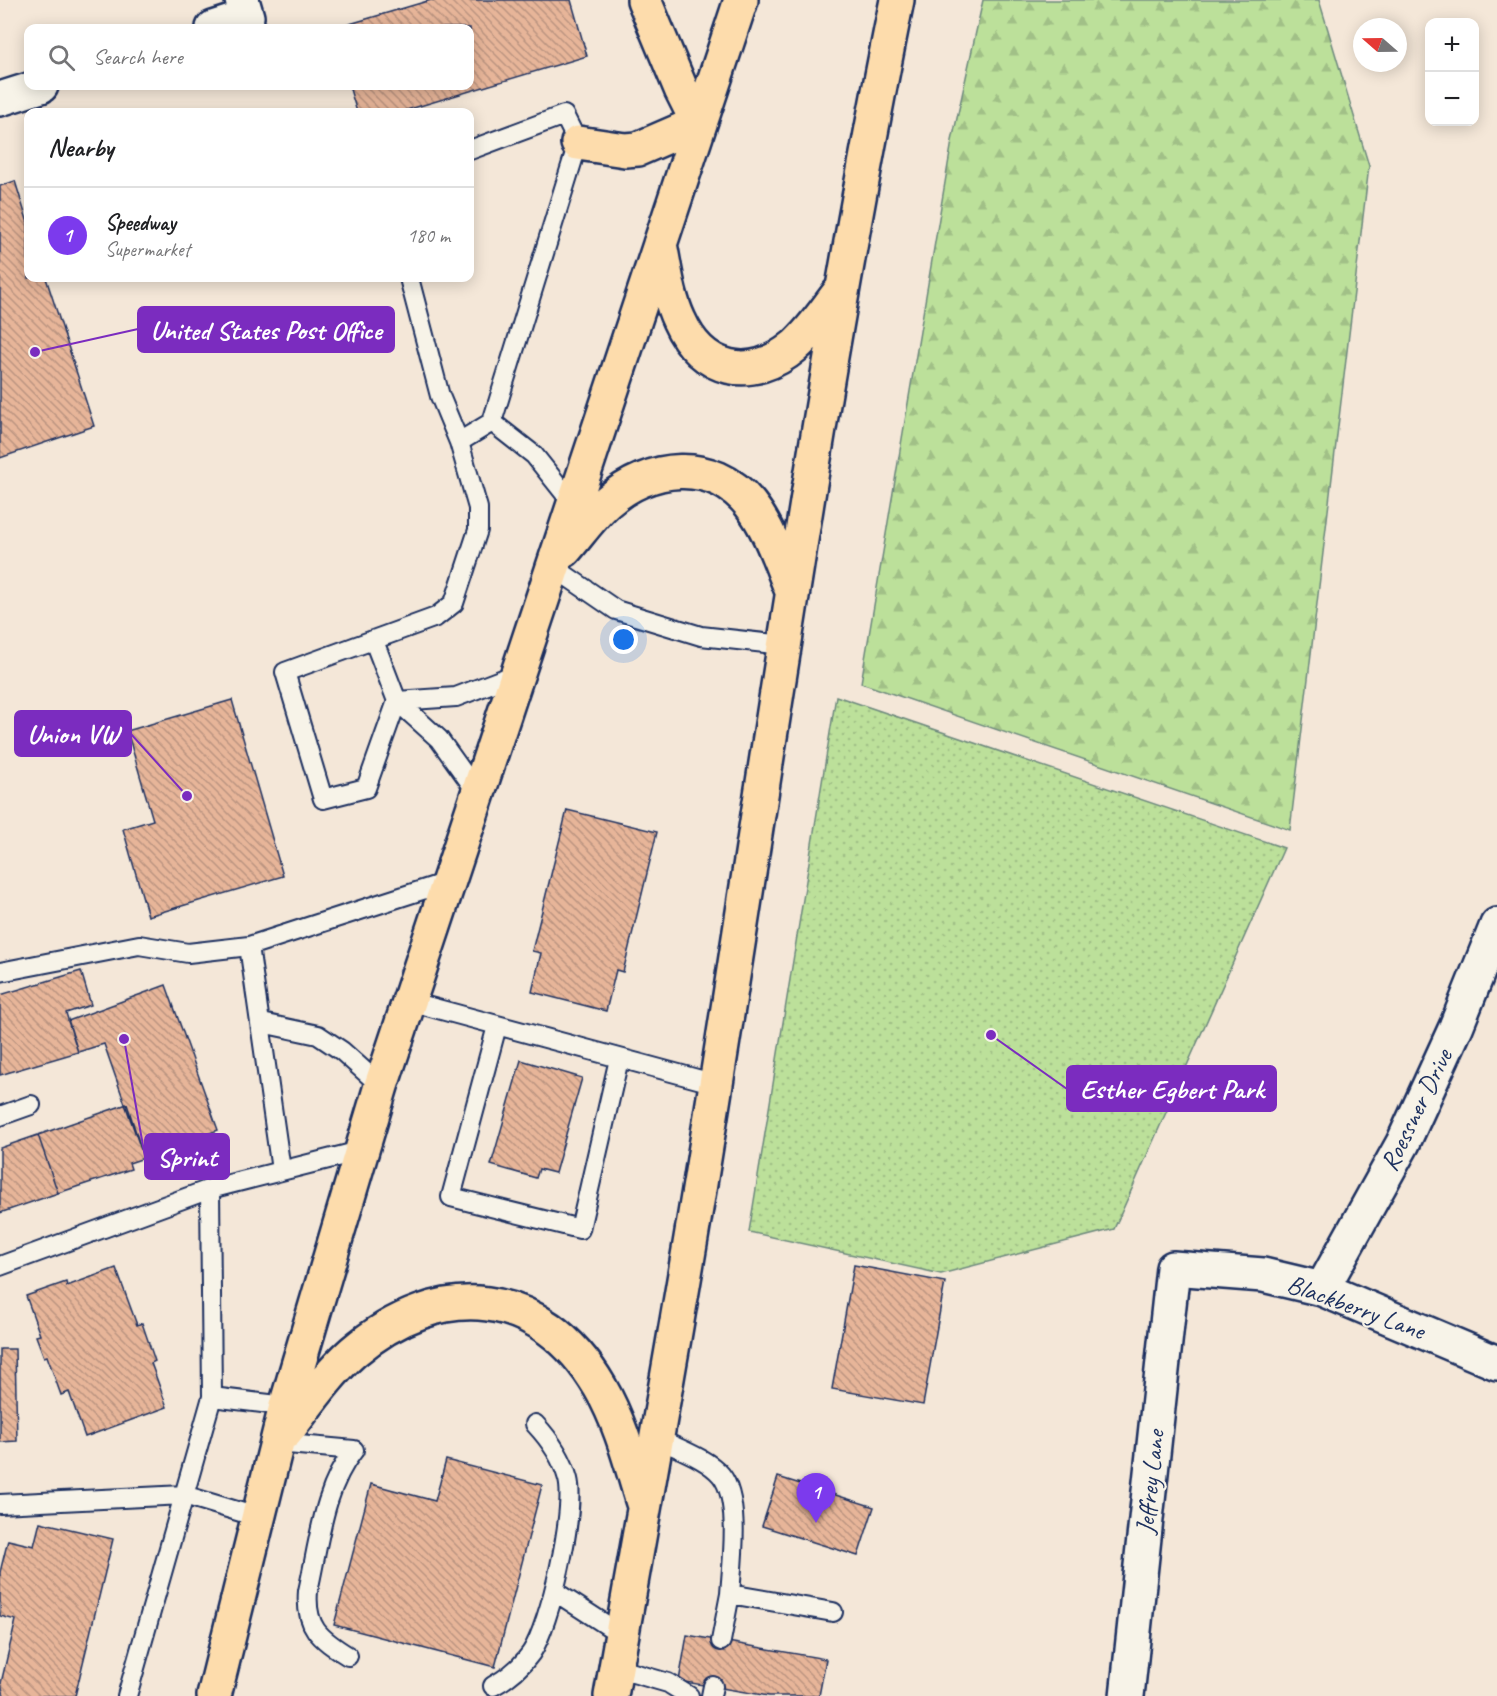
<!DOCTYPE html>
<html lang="en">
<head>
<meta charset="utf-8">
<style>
  :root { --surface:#fff; --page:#f2f2f2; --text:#202124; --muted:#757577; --line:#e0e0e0; --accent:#7c3aed }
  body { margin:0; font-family:Caveat,sans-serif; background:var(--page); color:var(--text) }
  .controls { position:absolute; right:18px; top:18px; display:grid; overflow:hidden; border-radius:12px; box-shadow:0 3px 15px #0003 }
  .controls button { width:54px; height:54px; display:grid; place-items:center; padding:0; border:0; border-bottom:2px solid var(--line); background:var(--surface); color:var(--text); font:30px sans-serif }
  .compass { position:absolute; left:1353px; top:18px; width:54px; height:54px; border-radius:50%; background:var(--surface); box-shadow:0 3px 15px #0003; rotate:290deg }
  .you { position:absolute; left:624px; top:640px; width:21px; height:21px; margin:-15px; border:4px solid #fff; border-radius:50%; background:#1a73e8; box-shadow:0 0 0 9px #1a73e833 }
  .badge { display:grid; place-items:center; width:39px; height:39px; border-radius:50%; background:var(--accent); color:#fff; font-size:20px; font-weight:700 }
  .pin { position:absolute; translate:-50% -50px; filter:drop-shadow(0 2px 3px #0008) }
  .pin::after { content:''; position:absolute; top:32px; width:21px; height:18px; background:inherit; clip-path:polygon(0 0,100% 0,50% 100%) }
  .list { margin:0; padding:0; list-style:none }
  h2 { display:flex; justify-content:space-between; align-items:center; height:78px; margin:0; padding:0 24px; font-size:26px }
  h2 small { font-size:20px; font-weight:400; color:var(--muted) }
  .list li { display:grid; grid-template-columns:39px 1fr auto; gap:18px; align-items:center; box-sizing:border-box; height:96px; padding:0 24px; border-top:2px solid var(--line) }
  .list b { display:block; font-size:22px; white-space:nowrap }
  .list p { margin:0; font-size:20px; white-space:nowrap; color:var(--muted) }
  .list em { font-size:20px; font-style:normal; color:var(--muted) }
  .icon { flex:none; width:33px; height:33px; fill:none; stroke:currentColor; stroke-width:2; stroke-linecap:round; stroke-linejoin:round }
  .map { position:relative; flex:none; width:1497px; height:1696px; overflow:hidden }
  .search { position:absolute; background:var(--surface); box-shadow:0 3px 15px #0003; left:24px; top:24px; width:450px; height:66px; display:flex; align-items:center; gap:15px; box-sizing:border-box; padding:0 21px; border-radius:12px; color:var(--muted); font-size:22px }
  .panel { position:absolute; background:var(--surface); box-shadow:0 3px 15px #0003; left:24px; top:108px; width:450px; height:174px; border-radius:12px }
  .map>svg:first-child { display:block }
  .forest { fill:url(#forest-firs); stroke:#6c887c; stroke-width:1.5 }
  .park { fill:url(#park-dots); stroke:#6c887c; stroke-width:1.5 }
  .building { fill:url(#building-back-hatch); stroke:#1b2f5e; stroke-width:1.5 }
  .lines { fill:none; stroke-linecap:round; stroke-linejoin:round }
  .lane-casing { stroke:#1b2f5e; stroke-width:22 }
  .street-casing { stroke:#1b2f5e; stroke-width:38 }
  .highway-casing { stroke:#1b2f5e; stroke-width:38 }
  .lane { stroke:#f7f3e8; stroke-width:18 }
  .street { stroke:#f7f3e8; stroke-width:33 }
  .highway { stroke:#fddcac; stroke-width:33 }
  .labels { text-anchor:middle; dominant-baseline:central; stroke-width:4.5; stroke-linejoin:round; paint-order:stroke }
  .street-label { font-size:26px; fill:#1b2f5e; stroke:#f7f3e8 }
  .leader { fill:none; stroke:#7b2cbf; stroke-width:2 }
  .callout-dot { fill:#7b2cbf; stroke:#f7f3e8; stroke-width:2 }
  .callout { fill:#7b2cbf; stroke:#7b2cbf; stroke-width:2 }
  .callout-label { font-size:27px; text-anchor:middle; font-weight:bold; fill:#fff }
</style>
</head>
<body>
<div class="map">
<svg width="1497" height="1696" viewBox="0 0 1497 1696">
  <defs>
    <pattern id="forest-firs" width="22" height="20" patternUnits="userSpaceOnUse" patternTransform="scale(1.5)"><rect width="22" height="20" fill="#bce09a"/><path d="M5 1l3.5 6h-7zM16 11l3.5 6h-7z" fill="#a1c087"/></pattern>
    <pattern id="park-dots" width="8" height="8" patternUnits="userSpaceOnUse" patternTransform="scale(1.5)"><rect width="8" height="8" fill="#bce09a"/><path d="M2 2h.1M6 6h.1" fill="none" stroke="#a1c087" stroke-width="1.8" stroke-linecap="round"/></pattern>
    <pattern id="building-back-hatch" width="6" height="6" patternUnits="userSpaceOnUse" patternTransform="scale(1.5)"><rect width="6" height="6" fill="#e7b599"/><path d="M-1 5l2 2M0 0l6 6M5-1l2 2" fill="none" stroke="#ba9480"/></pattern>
  </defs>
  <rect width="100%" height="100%" fill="#f4e7d8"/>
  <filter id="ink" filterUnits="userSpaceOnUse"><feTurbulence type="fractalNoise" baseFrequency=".0167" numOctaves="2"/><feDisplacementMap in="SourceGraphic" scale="12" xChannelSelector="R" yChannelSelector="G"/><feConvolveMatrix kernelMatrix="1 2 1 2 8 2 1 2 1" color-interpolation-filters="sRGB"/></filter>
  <g filter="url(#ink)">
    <path class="forest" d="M983 0H1319L1369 166 1290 830 861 683 952 141Z"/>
    <path class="park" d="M836 696 1284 848 1114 1229 941 1274 749 1232Z"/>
    <path class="building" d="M431 0H571L587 56 400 112H357L349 86H470V28H336Z
      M15 181 28 223V278H46L94 426 0 458V186Z
      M232 700 283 876 148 916 123 829 153 820 127 731Z
      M567 810 657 832 623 972 616 970 606 1011 532 992 541 953 532 951Z
      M81 971 91 1005 66 1013 78 1052 0 1075V995Z
      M166 985 218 1130 144 1158 104 1044 78 1052 68 1021Z
      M521 1060 582 1078 555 1173 539 1169 536 1178 491 1165Z
      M127 1104 144 1158 129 1163 131 1169 58 1193 38 1135Z
      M38 1135 58 1193 0 1213V1148Z
      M854 1265 945 1282 923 1405 832 1389Z
      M116 1268 137 1325 142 1323 155 1361 151 1363 167 1407 85 1437 69 1392 61 1395 47 1356 44 1357 36 1336 40 1335 26 1296 66 1282 67 1286Z
      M0 1349H15L17 1441 0 1442Z
      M446 1460 542 1485 495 1667 334 1625 371 1484 435 1501Z
      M778 1477 874 1507 858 1556 762 1526Z
      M40 1522 113 1539 75 1696H4L1 1683 16 1620 0 1616V1572L8 1540 34 1546Z
      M687 1635 826 1659 819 1696H769L679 1681Z"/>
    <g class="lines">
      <defs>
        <path id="lane" d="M492 422 534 455 573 504
          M459 442 492 422 578 143 564 115 470 150
          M552 566 616 610 701 636 783 645
          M374 641 397 701 366 788 323 799 285 672 436 617 454 603 478 530V508L459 442 440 396 409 278
          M477 792 439 739 397 701 456 697 516 674
          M249 946 281 1170
          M0 972 139 945 188 953 249 946 447 882
          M408 1001 716 1084
          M262 1023 318 1035 342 1051 381 1086
          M497 1026 451 1197 580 1229 619 1059
          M0 1116 31 1105
          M210 1189 360 1151
          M0 1266 210 1189 212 1397 127 1696
          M212 1397 286 1406
          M657 1438C676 1448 707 1458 721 1475 741 1500 732 1563 730 1594L833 1612
          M277 1443 354 1450
          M0 1504 184 1495 257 1517
          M554 1591 622 1635
          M721 1641 730 1594
          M348 1656C319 1638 305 1627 308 1591 319 1543 323 1489 354 1450
          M616 1668 668 1683 689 1696
          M493 1686C508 1678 521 1667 531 1653 550 1625 576 1511 568 1479 562 1457 550 1440 535 1424
          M711 1696 713 1686"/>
        <path id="street" d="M213 28 247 17 242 0
          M0 99 41 86
          M1322 1289 1403 1143 1456 1027 1497 925
          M1127 1696 1173 1268 1263 1275 1322 1289 1497 1363"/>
        <path id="highway" d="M578 143 625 150 638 149 698 123 681 89 644 0
          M660 244C665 269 668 297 679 320 702 372 751 383 795 346 812 331 825 311 839 293
          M565 550C579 534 591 516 607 502 649 465 712 457 750 504 770 529 780 562 792 591
          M286 1432C307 1405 327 1375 353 1352 440 1278 541 1286 600 1387 621 1423 631 1464 643 1503
          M214 1696 286 1406 381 1086 741 0
          M611 1696C640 1531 670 1367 697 1202 763 801 816 398 897 0"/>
      </defs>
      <use href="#lane" class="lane-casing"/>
      <use href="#street" class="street-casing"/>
      <use href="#highway" class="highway-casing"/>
      <use href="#lane" class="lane"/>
      <use href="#street" class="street"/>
      <use href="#highway" class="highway"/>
    </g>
  </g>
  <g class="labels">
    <g class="street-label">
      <text transform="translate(1416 1110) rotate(-64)">Roessner Drive</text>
      <text transform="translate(1356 1307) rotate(20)">Blackberry Lane</text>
      <text transform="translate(1150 1482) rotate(-84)">Jeffrey Lane</text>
    </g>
  </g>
  <path class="leader" d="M35 352L138 329M187 796L131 734M991 1035L1067 1089M124 1039L145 1157"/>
  <g class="callout-dot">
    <circle cx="35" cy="352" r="6"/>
    <circle cx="187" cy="796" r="6"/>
    <circle cx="991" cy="1035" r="6"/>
    <circle cx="124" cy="1039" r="6"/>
  </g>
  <g class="callout">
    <rect x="138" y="307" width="256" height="45" rx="6"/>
    <rect x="15" y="711" width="116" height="45" rx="6"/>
    <rect x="1067" y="1066" width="209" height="45" rx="6"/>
    <rect x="145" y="1134" width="84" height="45" rx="6"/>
  </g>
  <g class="callout-label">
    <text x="266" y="339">United States Post Office</text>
    <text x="73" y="743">Union VW</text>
    <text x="1172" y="1098">Esther Egbert Park</text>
    <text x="187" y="1166">Sprint</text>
  </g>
</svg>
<div class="controls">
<button>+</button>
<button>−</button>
</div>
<svg class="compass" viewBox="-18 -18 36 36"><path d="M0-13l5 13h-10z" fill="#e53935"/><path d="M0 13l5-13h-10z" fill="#757577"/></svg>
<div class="you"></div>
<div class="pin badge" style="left:816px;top:1523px">1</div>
<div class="search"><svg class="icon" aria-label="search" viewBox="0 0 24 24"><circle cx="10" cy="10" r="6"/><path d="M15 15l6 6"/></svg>Search here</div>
<section class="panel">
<h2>Nearby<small></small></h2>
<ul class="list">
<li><span class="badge">1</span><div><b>Speedway</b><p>Supermarket</p></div><em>180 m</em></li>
</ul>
</section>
</div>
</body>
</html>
